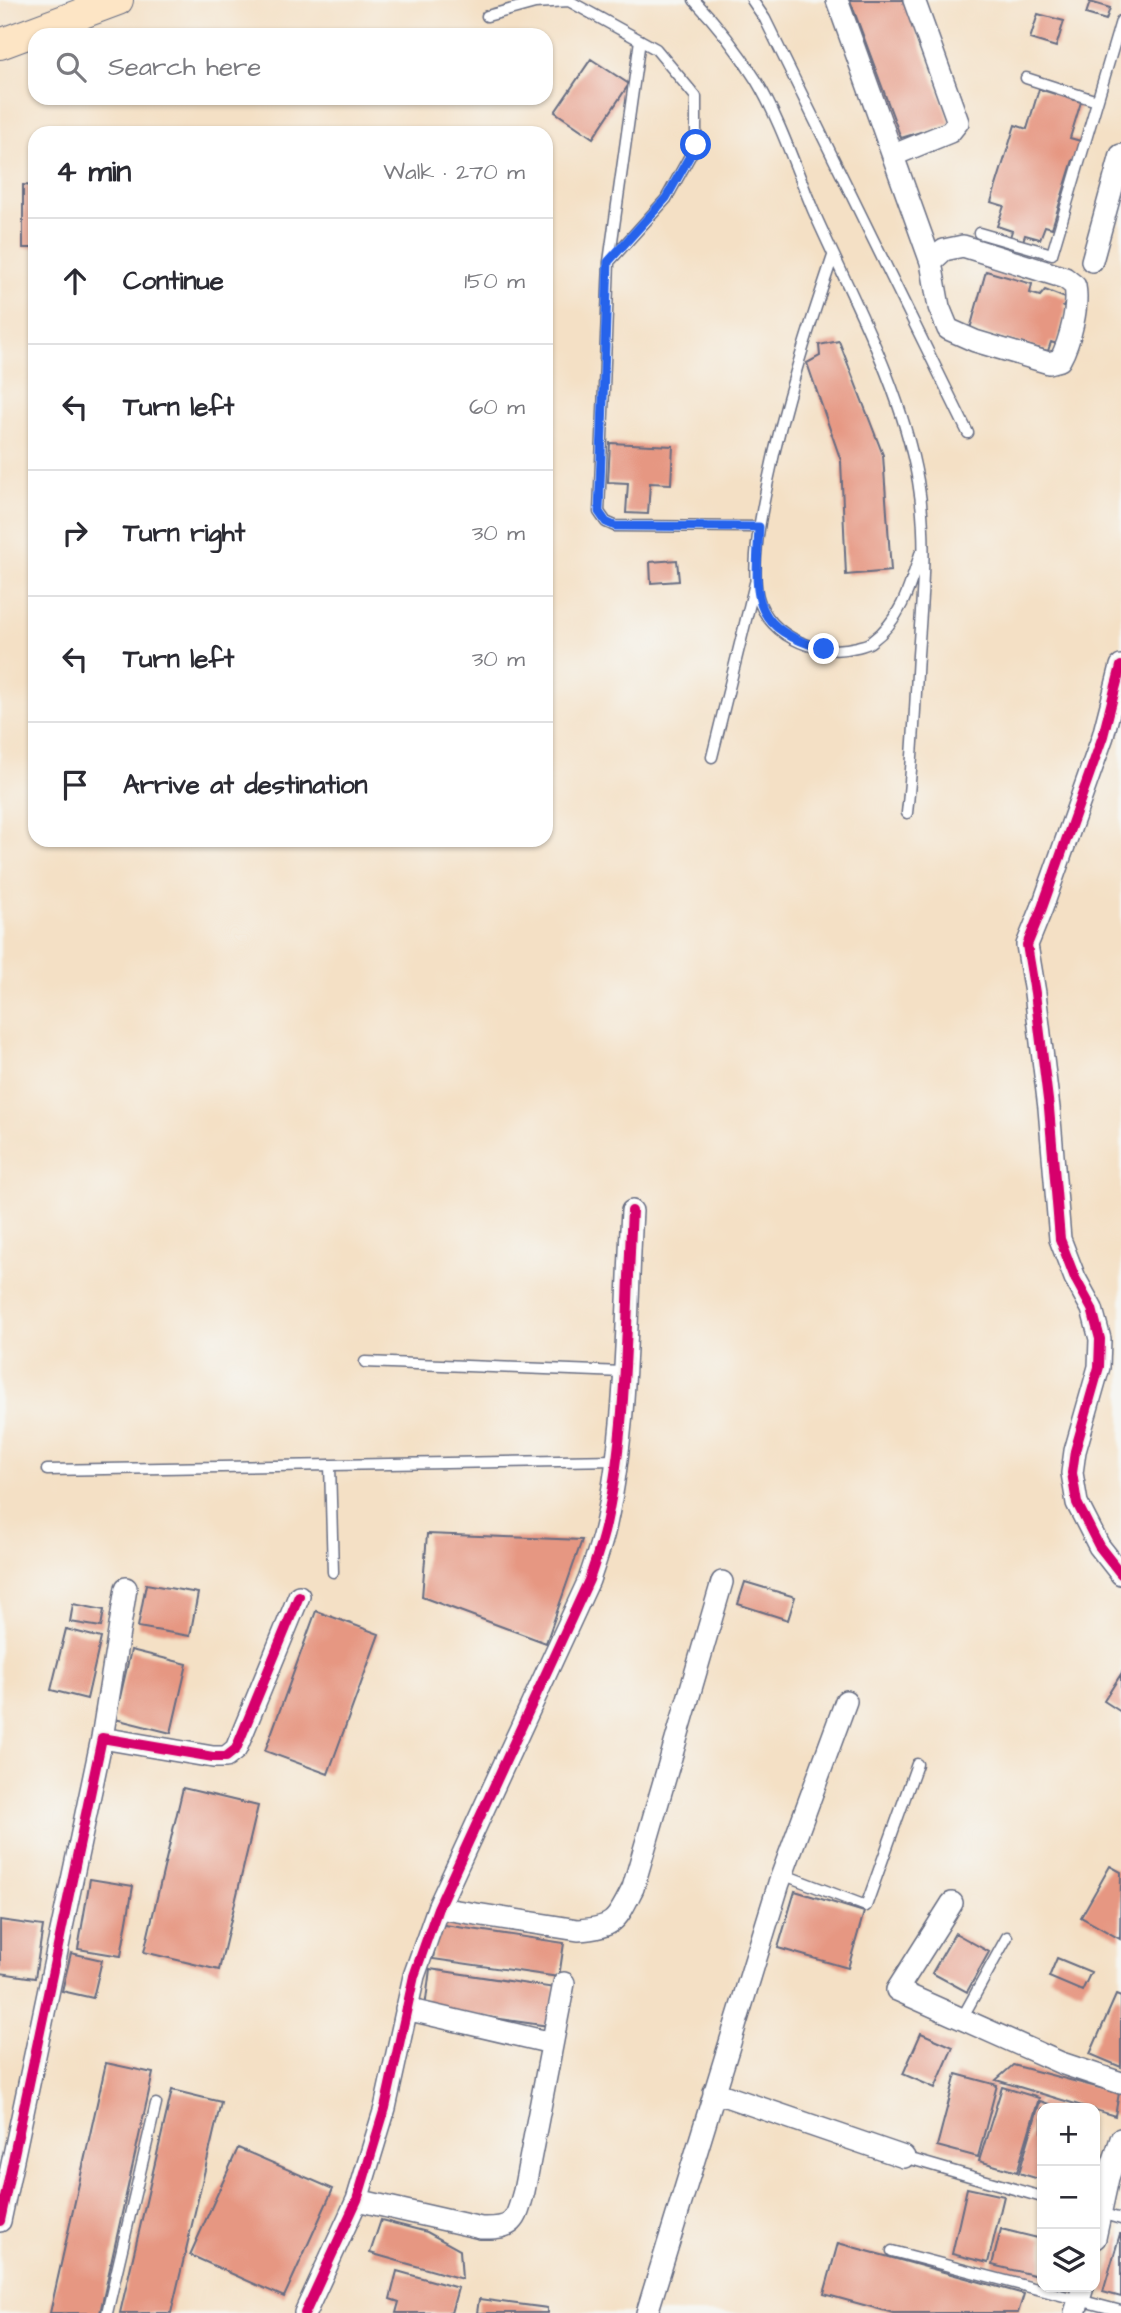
<!DOCTYPE html>
<html lang="en">
<head>
<meta charset="utf-8">
<style>
  :root { --surface:#fff; --page:#f2f2f3; --text:#2b2b33; --muted:#7c7c81; --line:#e1e1e2 }
  body { margin:0; font-family:"Architects Daughter",sans-serif; background:var(--page); color:var(--text) }
  .controls { position:absolute; right:21px; bottom:21px; display:grid; overflow:hidden; border-radius:14px; box-shadow:0 2px 5px #0004 }
  .controls button { width:63px; height:63px; display:grid; place-items:center; padding:0; border:0; border-bottom:2px solid var(--line); background:var(--surface); color:var(--text); font:35px sans-serif }
  .stop { position:absolute; width:21px; height:21px; margin:-16px; border:5px solid #2563eb; border-radius:50%; background:#fff }
  .stop.end { background:#2563eb; border-color:#fff; box-shadow:0 2px 7px #0008 }
  .list { margin:0; padding:0; list-style:none }
  h2 { display:flex; justify-content:space-between; align-items:center; height:91px; margin:0; padding:0 28px; font-size:30px }
  h2 small { font-size:23px; font-weight:400; color:var(--muted) }
  .list li { display:grid; grid-template-columns:46px 1fr auto; gap:21px; align-items:center; box-sizing:border-box; height:126px; padding:0 28px; border-top:2px solid var(--line) }
  .list b { display:block; font-size:26px; white-space:nowrap }
  .list em { font-size:23px; font-style:normal; color:var(--muted) }
  .icon { flex:none; width:38px; height:38px; fill:none; stroke:currentColor; stroke-width:2; stroke-linecap:round; stroke-linejoin:round }
  .map { position:relative; flex:none; width:1121px; height:2313px; overflow:hidden }
  .search { position:absolute; background:var(--surface); box-shadow:0 2px 5px #0004; left:28px; top:28px; width:525px; height:77px; display:flex; align-items:center; gap:18px; box-sizing:border-box; padding:0 24px; border-radius:21px; color:var(--muted); font-size:26px }
  .panel { position:absolute; background:var(--surface); box-shadow:0 2px 5px #0004; left:28px; top:126px; width:525px; height:721px; border-radius:21px }
  .map>svg:first-child { display:block }
  .building { fill:#e69782 }
  .lines { fill:none; stroke-linecap:round; stroke-linejoin:round }
  .lane-casing { stroke:#676d82; stroke-width:13 }
  .street-casing { stroke:#676d82; stroke-width:24 }
  .secondary-casing { stroke:#676d82; stroke-width:32 }
  .lane { stroke:#fff; stroke-width:10 }
  .street { stroke:#fff; stroke-width:21 }
  .secondary { stroke:#fde5c5; stroke-width:30 }
  .cycleway-casing { stroke:#f6f6f2; stroke-width:15 }
  .cycleway { stroke:#d6006c; stroke-width:10 }
  .route { stroke:#2563eb; stroke-width:9 }
</style>
</head>
<body>
<div class="map">
<svg width="1121" height="2313" viewBox="0 0 1121 2313">
  <rect width="100%" height="100%" fill="#f6f6f2"/>
  <filter id="ink" filterUnits="userSpaceOnUse"><feTurbulence type="fractalNoise" baseFrequency=".0143" numOctaves="2"/><feDisplacementMap in="SourceGraphic" scale="14" xChannelSelector="R" yChannelSelector="G"/><feConvolveMatrix kernelMatrix="1 2 1 2 8 2 1 2 1" color-interpolation-filters="sRGB"/></filter>
  <filter id="wash" filterUnits="userSpaceOnUse"><feTurbulence type="fractalNoise" baseFrequency=".00686" numOctaves="4" result="noise"/><feDisplacementMap in="SourceGraphic" scale="28" xChannelSelector="R" yChannelSelector="G"/><feGaussianBlur stdDeviation="1.57" result="paint"/><feColorMatrix in="noise" values="0 0 0 0 0 0 0 0 0 0 0 0 0 0 0 0 0 1.4 0 .05"/><feComposite in="paint" operator="in"/></filter>
  <g filter="url(#wash)">
    <rect width="100%" height="100%" fill="#f4e0c5"/>
    <g id="blocks">
      <path class="building" d="M850 0H904L950 123 901 138Z
        M1090 2 1110 8 1106 20 1086 14Z
        M1038 14 1064 21 1056 47 1030 39Z
        M591 59 629 84 593 138 555 112Z
        M1039 89 1081 102 1070 138 1084 142 1078 161 1073 160 1052 228 1045 226 1040 239 1025 235 1023 241 1010 237 1012 231 997 226 1004 206 991 202 1015 125 1027 129Z
        M23 185 35 186V248H23Z
        M986 271 1032 284 1030 293 1040 296 1045 290 1068 299 1063 307 1066 308 1057 344 1051 342 1048 351 970 329Z
        M839 341 883 455 891 571 846 575 841 461 807 363 820 356 819 345Z
        M610 443 673 446 671 484 650 483 648 514 626 513 628 483 608 482Z
        M677 560 679 581 651 583 650 562Z
        M427 1534 582 1540 546 1643 422 1597Z
        M745 1582 795 1597 788 1620 738 1604Z
        M146 1584 198 1593 190 1636 138 1627Z
        M73 1604 104 1610 101 1627 70 1622Z
        M316 1611 379 1634 328 1774 265 1751Z
        M66 1629 101 1638 87 1699 51 1690Z
        M131 1650 187 1664 171 1733 115 1719Z
        M1121 1674V1712L1104 1701Z
        M183 1788 258 1806 219 1970 144 1952Z
        M1110 1866 1121 1872 1120 1939 1081 1917Z
        M90 1879 133 1886 121 1956 78 1949Z
        M795 1891 864 1912 848 1968 778 1948Z
        M0 1920 43 1926 35 1978 0 1973Z
        M438 1924 564 1943 559 1977 433 1959Z
        M955 1933 989 1952 967 1992 932 1973Z
        M71 1953 102 1960 93 1998 62 1991Z
        M1057 1958 1091 1972 1082 1991 1049 1977Z
        M430 1969 555 1988 549 2026 425 2008Z
        M1116 1995 1121 1997V2067L1090 2054Z
        M921 2033 953 2047 935 2088 903 2074Z
        M106 2063 153 2073 100 2313H50Z
        M1013 2065 1119 2093 1115 2116 996 2080Z
        M956 2074 997 2085 978 2157 937 2146Z
        M1002 2087 1039 2098 1017 2172 979 2161Z
        M172 2090 221 2102 171 2313H120Z
        M1040 2101 1061 2108H1042V2180L1019 2173Z
        M238 2148 333 2189 284 2297 190 2255Z
        M967 2188 1004 2196 988 2263 952 2254Z
        M381 2220 427 2232 460 2250 462 2279 370 2253Z
        M1001 2229 1042 2239V2277L992 2265Z
        M1120 2234H1121V2297L1103 2292Z
        M838 2243 1024 2294 1018 2313H893L824 2294Z
        M397 2271 458 2288 451 2313H396L399 2302 390 2299Z
        M479 2299 547 2308V2313H477Z"/>
    </g>
  </g>
  <g filter="url(#ink)">
    <use href="#blocks" fill-opacity="0" stroke="#676d82" stroke-width="2"/>
    <g class="lines">
      <defs>
        <path id="lane" d="M694 0C717 24 738 51 756 80 780 120 795 167 813 210 852 298 901 385 918 481 928 538 922 597 918 655 915 708 913 760 907 813
          M752 0 765 19 968 433
          M487 16 535 3 569 1 656 49 696 97V145L666 199 609 262
          M640 40 609 262 599 512 606 522 615 526 759 527
          M1026 78 1097 101
          M979 233 1052 254 1121 21
          M833 256C808 330 784 404 768 481 761 515 753 552 756 587 761 634 816 658 857 647 863 645 868 645 872 641 901 620 910 586 920 554
          M712 757 755 583
          M365 1362 623 1372
          M330 1465 333 1572
          M47 1470 617 1460
          M782 1874 866 1906 917 1764
          M961 2020 1007 1937
          M904 2157 1042 2197
          M1097 2212 1121 2219
          M892 2251 1121 2311
          M107 2313 156 2104"/>
        <path id="street" d="M837 0 931 262 939 307 948 329 975 341 1049 363 1060 360C1070 342 1079 306 1075 286L1065 278 963 246 944 250 931 262
          M894 155 950 132 958 122 914 0
          M1092 261 1121 155
          M1121 666 1103 736 1042 908 1027 945 1035 993 1049 1108 1060 1239 1075 1278 1092 1309 1100 1339 1099 1367 1075 1451 1072 1473 1077 1503 1099 1546 1121 1574
          M102 1738 126 1588
          M952 1903 897 1990 1061 2063 1121 2083
          M438 1908 578 1930C616 1928 617 1919 633 1888L722 1582
          M406 2009 552 2043
          M714 2092 904 2157
          M357 2200 481 2228C515 2229 516 2221 524 2191L564 1983
          M0 2221 102 1738 213 1757H226L236 1749 299 1596
          M1095 2238 1108 2178 1121 2139
          M305 2313 357 2200 385 2108 414 1976 438 1908 589 1580C595 1562 602 1543 606 1524 628 1424 626 1314 632 1211
          M647 2313 779 1883 846 1701
          M1075 2313 1083 2287"/>
        <path id="secondary" d="M0 44 118 0"/>
      </defs>
      <use href="#lane" class="lane-casing"/>
      <use href="#street" class="street-casing"/>
      <use href="#secondary" class="secondary-casing"/>
      <use href="#lane" class="lane"/>
      <use href="#street" class="street"/>
      <use href="#secondary" class="secondary"/>
      <defs>
        <path id="cycleway" d="M1121 666 1103 736 1042 908 1027 945 1035 993 1049 1108 1060 1239 1075 1278 1092 1309 1100 1339 1099 1367 1075 1451 1072 1473 1077 1503 1099 1546 1121 1574
          M0 2221 102 1738 213 1757H226L236 1749 299 1596
          M305 2313 357 2200 385 2108 414 1976 438 1908 589 1580C595 1562 602 1543 606 1524 628 1424 626 1314 632 1211"/>
      </defs>
      <use href="#cycleway" class="cycleway-casing"/>
      <use href="#cycleway" class="cycleway"/>
    </g>
  </g>
  <g class="lines" filter="url(#ink)">
    <path class="route" d="M696 145 666 198 608 262 599 512 606 522 615 526 759 527C756 595 747 627 824 649"/>
  </g>
</svg>
<div class="controls">
<button>+</button>
<button>−</button>
<button><svg class="icon" aria-label="layers" viewBox="0 0 24 24"><path d="M12 4l9 5-9 5-9-5zM3 14l9 5 9-5"/></svg></button>
</div>
<div class="stop" style="left:696px;top:145px"></div>
<div class="stop end" style="left:824px;top:649px"></div>
<div class="search"><svg class="icon" aria-label="search" viewBox="0 0 24 24"><circle cx="10" cy="10" r="6"/><path d="M15 15l6 6"/></svg>Search here</div>
<section class="panel">
<h2>4 min<small>Walk · 270 m</small></h2>
<ul class="list">
<li><svg class="icon" aria-label="ahead" viewBox="0 0 24 24"><path d="M12 20V5M6 11l6-6 6 6"/></svg><div><b>Continue</b></div><em>150 m</em></li>
<li><svg class="icon" aria-label="left" viewBox="0 0 24 24"><path d="M17 20v-9H6M10 6l-5 5 5 5"/></svg><div><b>Turn left</b></div><em>60 m</em></li>
<li><svg class="icon" aria-label="right" viewBox="0 0 24 24"><path d="M7 20v-9h11M14 6l5 5-5 5"/></svg><div><b>Turn right</b></div><em>30 m</em></li>
<li><svg class="icon" aria-label="left" viewBox="0 0 24 24"><path d="M17 20v-9H6M10 6l-5 5 5 5"/></svg><div><b>Turn left</b></div><em>30 m</em></li>
<li><svg class="icon" aria-label="arrive" viewBox="0 0 24 24"><path d="M6 21V4h12l-3 4 3 4H6"/></svg><div><b>Arrive at destination</b></div></li>
</ul>
</section>
</div>
</body>
</html>
